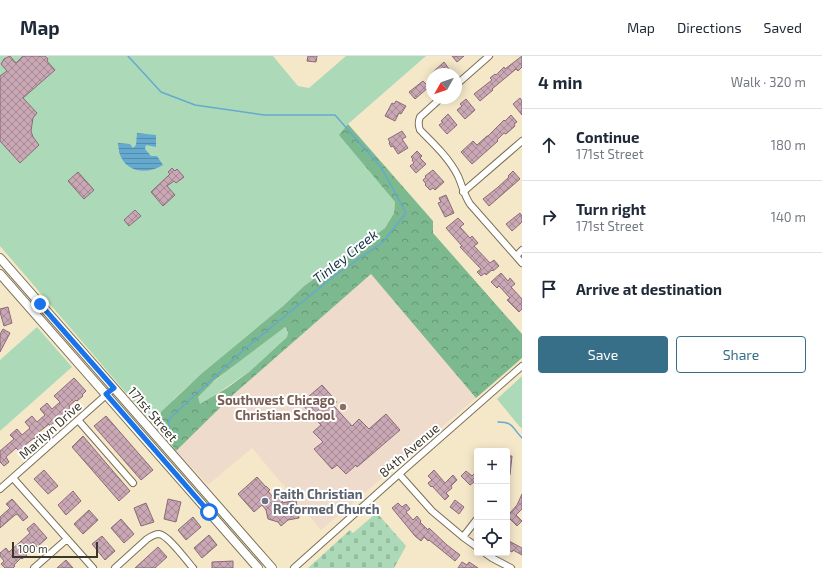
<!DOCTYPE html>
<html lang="en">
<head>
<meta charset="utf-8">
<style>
  :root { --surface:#fff; --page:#f6f6f7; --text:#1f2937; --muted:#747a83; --line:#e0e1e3; --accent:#376f89 }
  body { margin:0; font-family:"Exo 2",sans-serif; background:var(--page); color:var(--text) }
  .controls { position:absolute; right:12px; bottom:12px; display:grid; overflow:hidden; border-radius:4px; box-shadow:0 2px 10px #0003 }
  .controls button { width:36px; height:36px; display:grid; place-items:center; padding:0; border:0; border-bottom:1px solid var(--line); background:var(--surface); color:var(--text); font:20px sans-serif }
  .compass { position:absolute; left:426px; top:12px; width:36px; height:36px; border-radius:50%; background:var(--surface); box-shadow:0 2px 10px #0003; rotate:230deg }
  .scale { position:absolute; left:12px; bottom:10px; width:86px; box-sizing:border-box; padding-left:4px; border:2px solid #3b362a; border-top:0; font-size:11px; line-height:14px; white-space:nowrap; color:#3b362a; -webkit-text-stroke:3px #fff; paint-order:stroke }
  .stop { position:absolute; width:12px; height:12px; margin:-9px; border:3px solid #1a73e8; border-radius:50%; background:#fff }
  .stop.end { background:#1a73e8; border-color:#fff; box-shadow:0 1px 4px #0008 }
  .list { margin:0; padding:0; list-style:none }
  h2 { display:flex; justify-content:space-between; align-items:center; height:52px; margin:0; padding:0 16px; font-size:17px }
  h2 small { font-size:13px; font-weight:400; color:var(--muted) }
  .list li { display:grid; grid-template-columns:26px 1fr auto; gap:12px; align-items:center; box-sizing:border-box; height:72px; padding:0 16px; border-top:1px solid var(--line) }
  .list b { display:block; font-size:15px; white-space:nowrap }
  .list p { margin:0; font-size:13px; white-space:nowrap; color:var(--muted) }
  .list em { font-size:13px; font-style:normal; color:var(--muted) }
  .actions { display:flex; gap:8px; padding:12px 16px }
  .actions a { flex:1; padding:9px 0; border:1px solid var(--accent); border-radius:4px; text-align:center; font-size:14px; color:var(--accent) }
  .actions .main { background:var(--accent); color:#fff }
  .icon { flex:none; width:22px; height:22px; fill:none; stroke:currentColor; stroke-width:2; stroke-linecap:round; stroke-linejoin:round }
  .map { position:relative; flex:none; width:522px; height:512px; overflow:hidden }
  header { display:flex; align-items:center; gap:24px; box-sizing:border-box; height:56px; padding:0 20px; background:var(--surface); border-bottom:1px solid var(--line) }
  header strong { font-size:19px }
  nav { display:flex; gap:22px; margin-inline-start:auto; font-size:14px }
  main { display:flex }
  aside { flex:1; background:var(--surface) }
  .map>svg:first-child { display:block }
  .education { fill:#efdbcc }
  .green { fill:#acdab8 }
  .forest { fill:url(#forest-crowns); fill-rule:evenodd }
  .cemetery { fill:url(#cemetery-stones) }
  .water { fill:url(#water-rules) }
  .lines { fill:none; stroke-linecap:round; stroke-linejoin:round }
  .stream { stroke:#66a9cf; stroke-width:1.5 }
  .building { fill:url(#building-cross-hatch); stroke:#8a6b77 }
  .minor-casing { stroke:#7b7054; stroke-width:8 }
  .tertiary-casing { stroke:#7b7054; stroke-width:10 }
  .minor { stroke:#fff; stroke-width:6 }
  .tertiary { stroke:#fff; stroke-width:8 }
  .route { stroke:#1a73e8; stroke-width:5 }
  .education-dot { fill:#8d6e63; stroke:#fff; stroke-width:1.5 }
  .worship-dot { fill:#6b7280; stroke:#fff; stroke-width:1.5 }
  .labels { text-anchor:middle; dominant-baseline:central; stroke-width:4; stroke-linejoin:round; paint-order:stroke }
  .education-label { font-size:13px; font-weight:bold; fill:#785e54; stroke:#fff; text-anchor:end }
  .street-label { font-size:13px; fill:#3b362a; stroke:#fff }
  .worship-label { font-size:13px; font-weight:bold; fill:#5b616d; stroke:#fff; text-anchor:start }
  .water-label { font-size:14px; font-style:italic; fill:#153445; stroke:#fff }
</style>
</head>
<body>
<header>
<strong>Map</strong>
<nav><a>Map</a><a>Directions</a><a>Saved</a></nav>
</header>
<main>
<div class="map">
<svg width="522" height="512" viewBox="0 0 522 512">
  <defs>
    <pattern id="forest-crowns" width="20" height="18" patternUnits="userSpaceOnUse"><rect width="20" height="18" fill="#7cb98e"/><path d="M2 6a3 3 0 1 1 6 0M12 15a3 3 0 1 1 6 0" fill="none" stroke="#679774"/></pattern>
    <pattern id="cemetery-stones" width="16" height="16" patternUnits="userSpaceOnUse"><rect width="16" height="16" fill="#acdab8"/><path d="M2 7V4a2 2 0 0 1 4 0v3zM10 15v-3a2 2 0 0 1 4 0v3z" fill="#95bc9e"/></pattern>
    <pattern id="water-rules" width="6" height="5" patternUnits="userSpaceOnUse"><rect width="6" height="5" fill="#66a9cf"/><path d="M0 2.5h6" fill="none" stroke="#558aa8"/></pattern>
    <pattern id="building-cross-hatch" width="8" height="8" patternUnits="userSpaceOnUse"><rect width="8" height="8" fill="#c9a7b4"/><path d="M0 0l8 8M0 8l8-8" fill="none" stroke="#a48993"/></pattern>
  </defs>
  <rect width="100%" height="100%" fill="#f5e8c9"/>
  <path class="education" d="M371 218 476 342 321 474 252 392 208 429 176 395 235 337Z"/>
  <path class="green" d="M0 0H273L298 30 309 32 346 0H426L348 68 340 79 395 146 394 157 385 172 304 230 283 250 201 318 173 344 168 383 176 395 0 190Z
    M37 271 72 311 0 375V304Z
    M284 271 288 276 287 281 249 316 200 349 197 341C203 335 209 329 216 324 238 305 262 289 284 271Z
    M522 320V372L520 371 497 343Z"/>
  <path class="forest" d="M348 68 433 165V177L522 278V302L476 342 371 218 235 337 176 395 168 383 161 369V356L201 318 283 250 304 230 385 172 394 157 395 146 339 79ZM285 271 288 276 287 281 249 316 227 332 200 348 198 341 215 324Z"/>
  <path class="cemetery" d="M377 457 406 490 394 512H308L350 474 353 477 374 459Z"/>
  <path class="water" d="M137 77 156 79V91L146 89 145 93 151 100H157L163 109C147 119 125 117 119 96 119 93 118 90 118 87L130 88 133 92 136 89Z"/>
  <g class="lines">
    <path class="stream" d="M128 0 161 36 195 49 264 59H335L381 111 406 157 383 186 334 220 247 291 169 363V379
      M498 366C514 366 512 372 522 382"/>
  </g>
  <path class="building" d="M10 0 16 7 23 0H45L48 3 47 5 55 14 23 42 37 57 33 62 31 75 33 81 39 89 20 107 0 85V20L7 15 1 8 4 3Z
    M308 0H317L316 6 307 5Z
    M452 0H464L457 6Z
    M522 0V11L518 15 516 13 492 33 493 34 480 45 474 38 492 24 490 22 495 18 496 19 504 11 505 13Z
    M444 6 449 13 443 18H431Z
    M423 25 429 31 415 43 409 36Z
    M520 42 522 45V59L513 48Z
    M466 43 475 54 465 63 457 54 462 50 460 48Z
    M396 45 406 50 401 58 399 57 395 65 385 60 392 47 394 48Z
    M448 58 457 69 447 78 439 69 443 66 441 65Z
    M511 59 517 66 514 68 515 70 506 78 504 77 497 84 498 85 472 108 461 96 473 85 477 89 487 80H488L504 64 505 65Z
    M402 75 406 81 402 83 408 92 398 98 393 90 391 91 389 87 390 86 388 83Z
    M417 95 422 100 420 102 426 108 416 117 410 110 414 107 412 104 413 103 411 101Z
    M172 112 175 115 177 113 184 121 176 127 174 125 167 130 175 139 163 150 151 136 170 118 168 116Z
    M433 114 444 126 435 134 433 132 430 134 425 129 426 128 423 124 426 121 425 120Z
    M513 115 520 123 489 150 483 143 497 132 509 121 508 120Z
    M78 116 94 134 84 143 68 125Z
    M446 139 454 157 445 161 438 147 441 146 439 142Z
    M135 154 141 160 129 170 124 164Z
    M520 157 522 160V166L512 175 506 168Z
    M458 162 464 168 460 171 470 182 472 180 478 187 474 190 490 207 494 204 499 210 493 215 492 214 486 219 485 217 481 220 477 216 481 213 460 191 462 190 446 172Z
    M501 217 508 225 510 222 515 228 511 231 522 243V253L519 256 507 244 510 242 499 230 497 232 491 226Z
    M8 251 12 267 4 270 0 256V253Z
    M3 273 10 277 0 296V278Z
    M74 322 86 335 82 339 83 340 77 345 76 344 69 350 70 352 50 370 49 368 39 376 41 378 35 383 34 382 25 389 26 391 20 396 16 392 6 401 9 406 4 410 0 406V395L14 383 10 379 17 373 22 379 30 372 25 366 32 360 37 366 45 359 40 353 47 347 52 353 60 346 54 340Z
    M322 329 337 346 333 349 352 370 359 363 369 373 386 358 400 374 357 411 356 409 346 418 337 409 332 413 314 393 323 386 313 376 321 369 301 347Z
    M106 360 153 414 141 424 94 370Z
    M83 380 130 435 119 445 72 391Z
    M507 400H512L510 419H507Z
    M44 414 58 430 48 438 34 423Z
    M434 414 445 427 453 419 457 424 451 430 452 432 446 437 449 440 445 444 432 430 431 431 428 427 432 424 428 420Z
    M466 415 472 420 477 415V424L470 429 461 420Z
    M257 421 266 431V430L270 434 268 435 276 445 280 435 285 437 282 447 296 444 299 462 288 464 281 470 278 466 268 463 266 454 262 449 254 456 238 438Z
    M73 435 81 445 66 459 58 449Z
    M522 438V453L516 459 522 465 517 470 508 461 510 458V457L517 449Z
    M12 443 28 461 23 465 17 458 15 459 0 472V461L10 452 6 448Z
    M168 443 181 446 176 466 164 463Z
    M455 444 464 451 459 458 450 451Z
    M146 447 154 466 141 470 134 452Z
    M398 447 402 451 406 448 410 453 406 456 413 464 417 460 421 465 420 466 428 474 429 472 447 489 460 499 455 505 429 484 428 485 424 481 421 485 415 480 392 452Z
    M89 454 98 464 83 478 74 468Z
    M193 461 201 471 186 484 178 474Z
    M121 463 134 478 124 487 111 472Z
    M34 467 47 482 37 491 33 486 23 495 27 499 22 503 21 502 14 509 15 510 13 512H5L1 508 4 505 0 500V497L6 492 9 496 30 477 27 473Z
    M209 479 217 489 202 502 194 492Z
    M102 480 115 495 105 504 92 488Z
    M507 484 522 492V499L513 494 512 496 507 493Z
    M158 491 167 501 155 512H135Z
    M66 504 73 512H57Z
    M233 505V512H212V506Z
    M462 506 467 509 469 506 478 512H458Z"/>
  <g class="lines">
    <defs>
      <path id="minor" d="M456 29 489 0
        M441 42 420 61C418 66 418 69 420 74 434 88 449 102 458 120 462 129 464 139 470 148L522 207
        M463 136 522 85
        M516 200 522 194
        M78 364 133 427
        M399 418 432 455 463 481 477 491
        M13 422 93 512
        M0 433 114 332
        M463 481 477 463
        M485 497 492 502 511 512
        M34 512 67 483
        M115 512 147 483C150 481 155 478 159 478 168 479 186 504 193 512
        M294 512 399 418 522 310"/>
      <path id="tertiary" d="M0 202 272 512
        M0 218 101 333 258 512"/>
    </defs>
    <use href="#minor" class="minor-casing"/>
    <use href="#tertiary" class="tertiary-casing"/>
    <use href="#minor" class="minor"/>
    <use href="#tertiary" class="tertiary"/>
  </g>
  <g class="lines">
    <path class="route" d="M40 248 114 332 106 338 209 456"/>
  </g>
  <circle class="education-dot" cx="343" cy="351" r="4"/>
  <circle class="worship-dot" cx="265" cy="445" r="4"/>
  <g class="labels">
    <g class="education-label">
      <text x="335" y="344">Southwest Chicago<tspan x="335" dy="15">Christian School</tspan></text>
    </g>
    <g class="street-label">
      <text transform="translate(153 358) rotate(49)">171st Street</text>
      <text transform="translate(50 374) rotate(-42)">Marilyn Drive</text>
      <text transform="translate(409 394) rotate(-41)">84th Avenue</text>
    </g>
    <g class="worship-label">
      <text x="273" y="438">Faith Christian<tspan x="273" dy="15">Reformed Church</tspan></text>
    </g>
    <g class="water-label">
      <text transform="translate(345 200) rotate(-38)">Tinley Creek</text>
    </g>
  </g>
</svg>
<div class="controls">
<button>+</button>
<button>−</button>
<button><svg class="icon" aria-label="locate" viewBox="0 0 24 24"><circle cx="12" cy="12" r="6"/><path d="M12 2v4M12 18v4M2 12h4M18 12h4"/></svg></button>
</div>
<svg class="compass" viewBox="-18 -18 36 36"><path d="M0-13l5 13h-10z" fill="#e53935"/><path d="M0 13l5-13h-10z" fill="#747a83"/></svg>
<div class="scale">100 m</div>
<div class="stop" style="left:209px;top:456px"></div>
<div class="stop end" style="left:40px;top:248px"></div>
</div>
<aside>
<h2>4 min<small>Walk · 320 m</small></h2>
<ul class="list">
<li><svg class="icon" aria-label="ahead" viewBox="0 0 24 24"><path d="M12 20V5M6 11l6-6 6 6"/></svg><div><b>Continue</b><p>171st Street</p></div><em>180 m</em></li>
<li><svg class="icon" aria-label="right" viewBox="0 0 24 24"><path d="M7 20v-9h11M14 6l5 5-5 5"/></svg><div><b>Turn right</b><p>171st Street</p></div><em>140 m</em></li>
<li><svg class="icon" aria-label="arrive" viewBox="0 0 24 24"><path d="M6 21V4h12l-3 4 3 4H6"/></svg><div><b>Arrive at destination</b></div></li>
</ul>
<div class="actions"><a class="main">Save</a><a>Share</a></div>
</aside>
</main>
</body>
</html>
